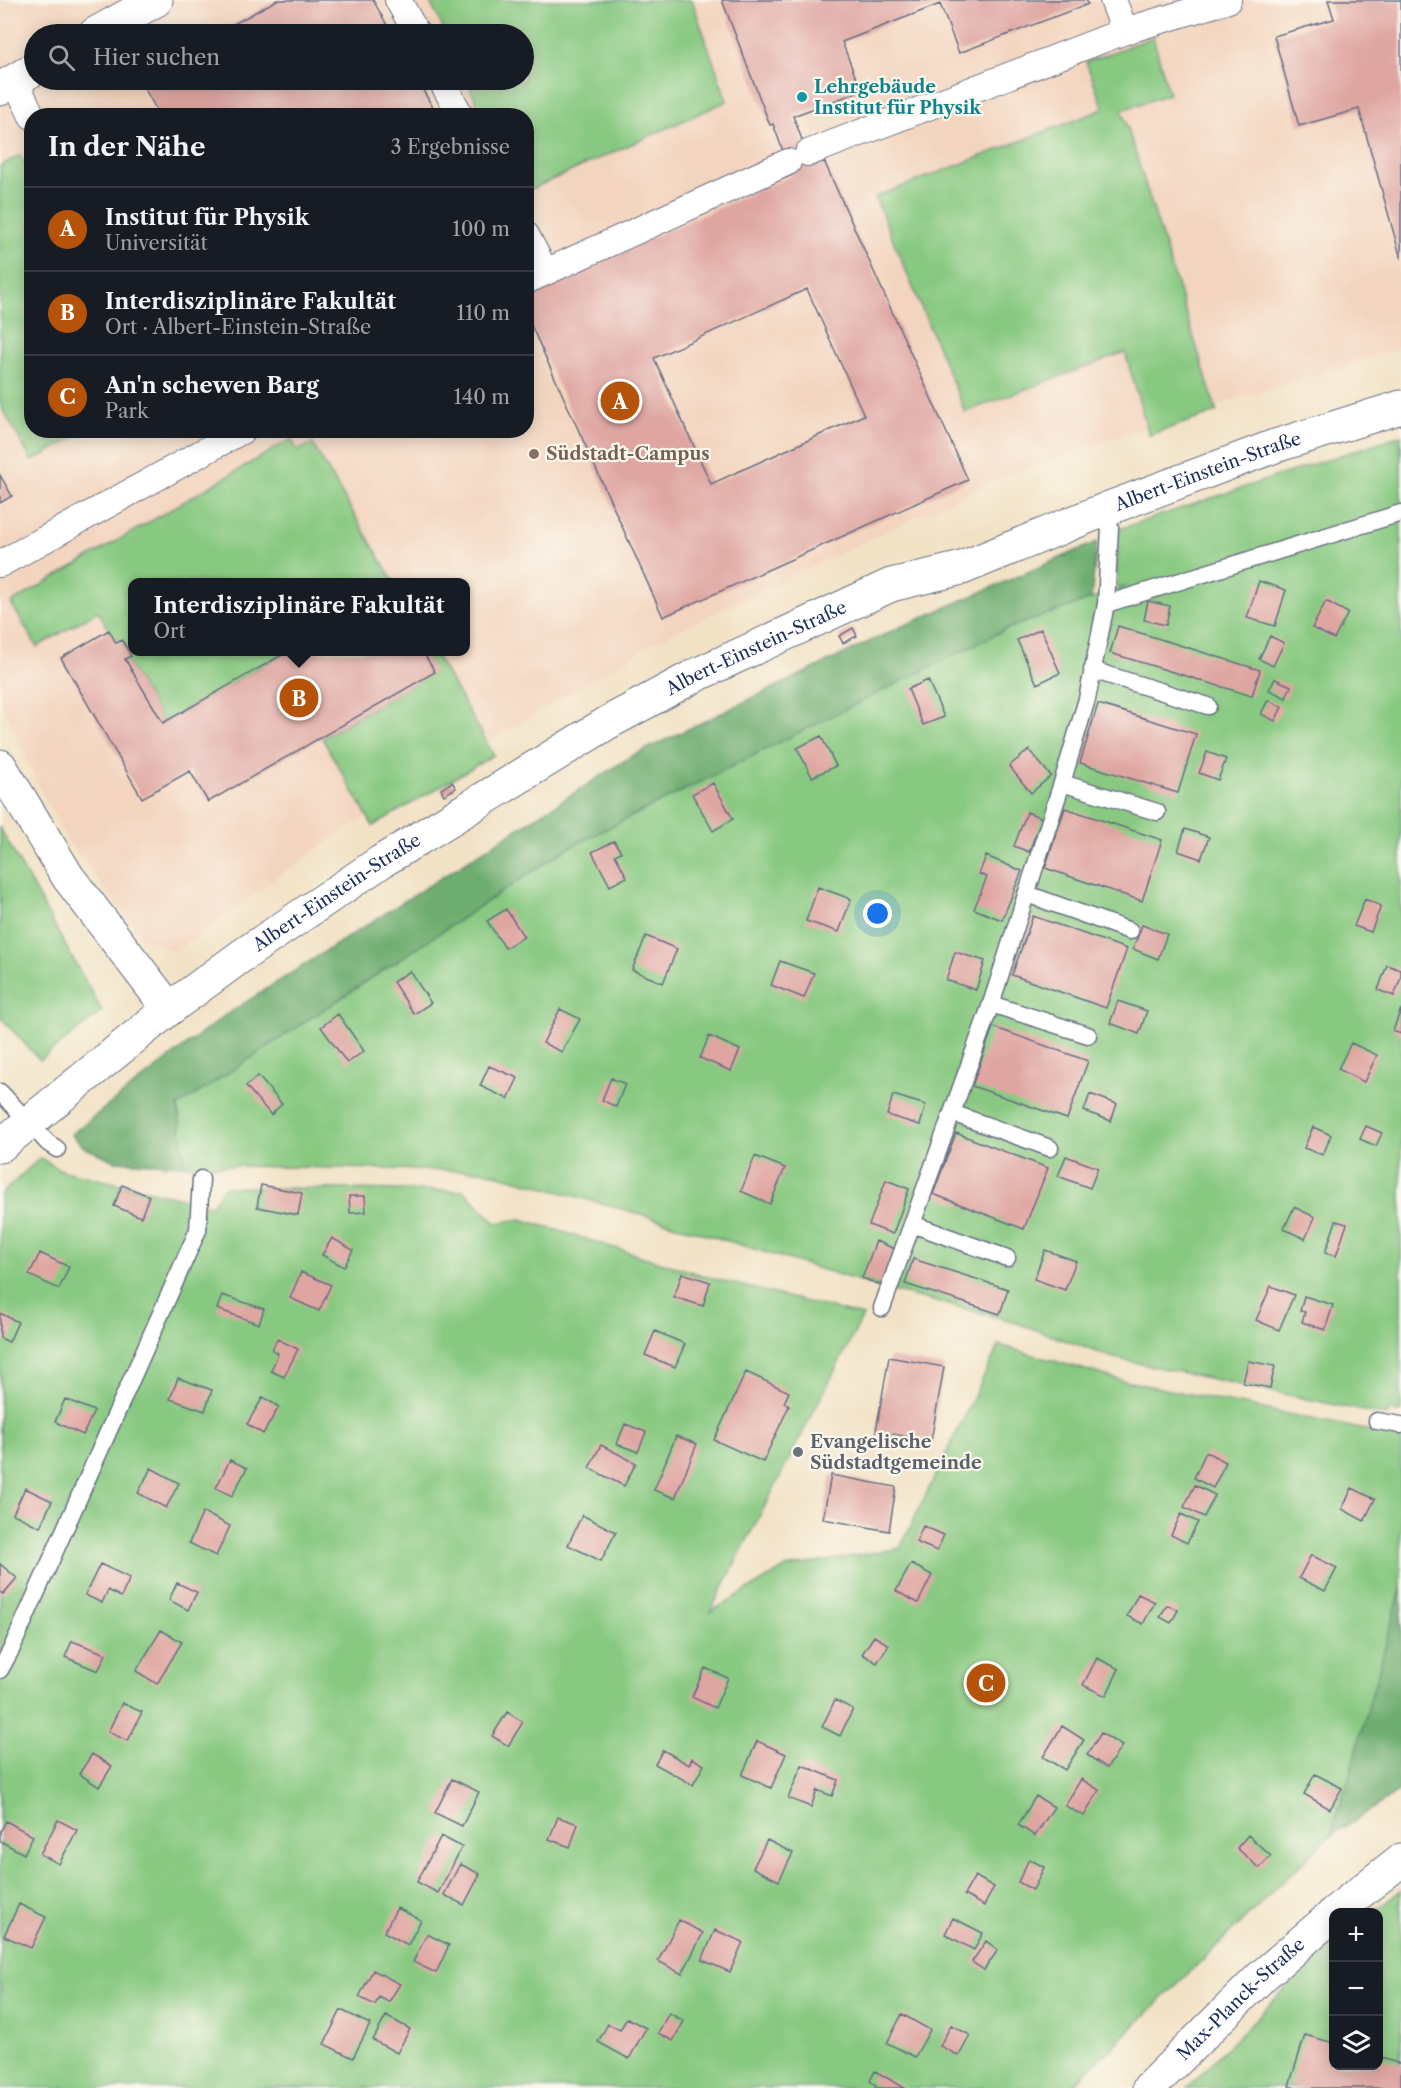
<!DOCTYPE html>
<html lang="de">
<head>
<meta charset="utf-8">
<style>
  :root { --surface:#171b24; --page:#20242c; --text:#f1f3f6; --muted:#9ea1a6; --line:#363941; --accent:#b45309 }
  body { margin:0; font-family:"Libre Caslon Text",serif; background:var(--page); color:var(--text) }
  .controls { position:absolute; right:18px; bottom:18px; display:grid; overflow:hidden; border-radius:12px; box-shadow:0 3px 15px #0003 }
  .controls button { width:54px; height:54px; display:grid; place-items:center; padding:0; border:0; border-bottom:2px solid var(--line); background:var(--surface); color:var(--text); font:30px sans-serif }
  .you { position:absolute; left:878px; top:914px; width:21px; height:21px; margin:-15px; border:4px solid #fff; border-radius:50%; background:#1a73e8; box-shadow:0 0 0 9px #1a73e833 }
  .badge { display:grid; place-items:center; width:39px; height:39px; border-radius:50%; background:var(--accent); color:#fff; font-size:20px; font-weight:700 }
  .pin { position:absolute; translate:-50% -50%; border:3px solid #fff; box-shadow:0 2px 6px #0006 }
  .popup { position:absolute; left:128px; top:578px; width:342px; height:78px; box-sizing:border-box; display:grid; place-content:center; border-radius:12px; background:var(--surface); filter:drop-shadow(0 2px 4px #0005); font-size:20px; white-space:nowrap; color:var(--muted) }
  .popup b { font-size:22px; color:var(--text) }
  .popup::after { content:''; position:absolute; left:50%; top:100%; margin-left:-12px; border:12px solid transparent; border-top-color:var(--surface) }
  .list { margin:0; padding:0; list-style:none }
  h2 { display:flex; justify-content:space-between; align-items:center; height:78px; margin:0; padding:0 24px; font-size:26px }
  h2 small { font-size:20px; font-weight:400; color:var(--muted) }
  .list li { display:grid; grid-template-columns:39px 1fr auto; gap:18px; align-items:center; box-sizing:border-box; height:84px; padding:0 24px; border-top:2px solid var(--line) }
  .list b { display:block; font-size:22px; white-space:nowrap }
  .list p { margin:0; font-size:20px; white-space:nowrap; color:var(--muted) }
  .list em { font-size:20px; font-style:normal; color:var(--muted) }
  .icon { flex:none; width:33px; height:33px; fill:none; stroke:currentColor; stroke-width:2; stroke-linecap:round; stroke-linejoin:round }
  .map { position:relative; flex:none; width:1401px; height:2088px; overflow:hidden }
  .search { position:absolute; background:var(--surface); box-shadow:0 3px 15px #0003; left:24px; top:24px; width:510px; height:66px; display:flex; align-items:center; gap:15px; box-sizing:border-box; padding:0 21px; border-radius:33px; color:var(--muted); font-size:22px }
  .panel { position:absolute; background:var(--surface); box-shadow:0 3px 15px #0003; left:24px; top:108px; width:510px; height:330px; border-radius:24px }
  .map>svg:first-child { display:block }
  .built { fill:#f3d4be; fill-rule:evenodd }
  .green { fill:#88c981; stroke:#527c70; stroke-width:1.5 }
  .forest { fill:#6ead6f; stroke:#446e66; stroke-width:1.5 }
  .building { fill:#dfa5a1; fill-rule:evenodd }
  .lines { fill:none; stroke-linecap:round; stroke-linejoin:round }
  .service-casing { stroke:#666e82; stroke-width:19 }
  .pedestrian-casing { stroke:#666e82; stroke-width:28 }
  .minor-casing { stroke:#666e82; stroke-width:35 }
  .service { stroke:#fff; stroke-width:16 }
  .pedestrian { stroke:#fff; stroke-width:26 }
  .minor { stroke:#fff; stroke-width:33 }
  .culture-dot { fill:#0f9aa8; stroke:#fbf7ec; stroke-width:2 }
  .education-dot { fill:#8d6e63; stroke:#fbf7ec; stroke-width:2 }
  .worship-dot { fill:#6b7280; stroke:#fbf7ec; stroke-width:2 }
  .labels { text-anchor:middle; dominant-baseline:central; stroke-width:4.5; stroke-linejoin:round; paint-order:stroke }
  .culture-label { font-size:18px; font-weight:bold; fill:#0d838f; stroke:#fbf7ec; text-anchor:start }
  .education-label { font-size:18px; font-weight:bold; fill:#785e54; stroke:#fbf7ec; text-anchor:start }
  .street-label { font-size:18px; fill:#1b2f5e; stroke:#fbf7ec }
  .worship-label { font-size:18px; font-weight:bold; fill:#5b616d; stroke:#fbf7ec; text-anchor:start }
</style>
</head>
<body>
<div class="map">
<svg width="1401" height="2088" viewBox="0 0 1401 2088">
  <rect width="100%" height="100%" fill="#fbf7ec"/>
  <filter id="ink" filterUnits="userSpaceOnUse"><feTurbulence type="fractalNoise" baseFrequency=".0167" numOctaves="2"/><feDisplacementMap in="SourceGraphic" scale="12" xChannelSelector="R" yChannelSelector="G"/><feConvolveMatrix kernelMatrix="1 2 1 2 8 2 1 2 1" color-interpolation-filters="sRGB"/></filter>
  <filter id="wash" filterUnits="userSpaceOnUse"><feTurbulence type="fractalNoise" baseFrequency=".008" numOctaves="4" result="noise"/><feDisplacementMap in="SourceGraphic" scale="24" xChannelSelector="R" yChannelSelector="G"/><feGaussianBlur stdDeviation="1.35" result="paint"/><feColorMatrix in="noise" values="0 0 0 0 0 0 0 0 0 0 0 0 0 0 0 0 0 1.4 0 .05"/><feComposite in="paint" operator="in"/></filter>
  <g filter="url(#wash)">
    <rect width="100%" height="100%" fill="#f2e2c5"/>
    <path class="built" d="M0 0H1401V348L1152 425 999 478 662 638 422 781 333 838 175 952 144 940 67 840 31 771 0 699ZM34 34H524V80H34ZM32 116H526V430H32ZM132 582H466V652H132Z"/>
    <path class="green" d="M429 0H692L727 101 527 191 526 116 483 115 466 80H524V34H446Z
      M1153 37 1169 94 1122 110 1217 412 1149 435 1125 352 965 412 875 197 1104 109 1086 62Z
      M20 155 32 176V430L87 431 32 461 0 405V166Z
      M1401 435V1412L1389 1410 1387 1416 1114 1358 1009 1320 889 1290 633 1212 485 1171 185 1165 178 1106 568 848 1006 629 1128 586 1116 587 1119 529Z
      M291 439 298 451 312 443 394 582H132V652H287L163 723 125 659 130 656 116 643 98 611 37 647 11 603Z
      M423 652H434L494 755 373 826 322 738 434 672Z
      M0 828 102 1011 40 1060 0 1017Z
      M40 1158 63 1171 212 1205 224 1187 464 1191 496 1223 521 1219 715 1279 863 1316 710 1612 785 1568 900 1548 999 1345 1120 1380 1401 1437V1491L1399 1502 1401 1503V1790L1330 1836 1070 2088H0V1195Z
      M1401 1890V2088H1187L1297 1977 1333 1947 1334 2066H1378V1912H1374Z"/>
    <path class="forest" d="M1097 542 1091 599 1006 629 568 848 178 1106 185 1165 115 1161 84 1147 71 1134 224 1016 632 756 898 628Z
      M1401 1589V1790L1330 1836 1347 1784Z"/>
    <g id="blocks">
      <path class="building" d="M277 0H373L392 34H216Z
        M722 0H1086L1088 4 959 53 940 4 842 42 861 91 793 116 812 166 824 161 968 480 663 617 526 314V294L792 175 773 124 770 125ZM807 289 864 415 711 484 654 358Z
        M1328 0H1401V259L1359 109 1299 126 1274 36 1334 19Z
        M140 80H417L438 116H160Z
        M0 475 12 496 0 503Z
        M1259 581 1286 590 1275 626 1247 618Z
        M1148 601 1170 606 1166 625 1144 620Z
        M1326 601 1348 613 1334 639 1312 628Z
        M1118 626 1260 670 1252 696 1110 653Z
        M853 628 857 636 843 643 839 636Z
        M1041 629 1060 673 1037 684 1017 640Z
        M109 630 116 643 122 640 131 656 125 659 163 723 287 652H423L435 672 208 802 190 771 142 798 61 658Z
        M1270 636 1284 643 1273 666 1259 659Z
        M1275 679 1291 686 1286 698 1269 690Z
        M928 680 944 717 923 725 908 689Z
        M1268 700 1282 707 1275 721 1261 714Z
        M1098 704 1196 734 1178 793 1080 763Z
        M821 736 836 766 812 777 797 748Z
        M1029 750 1051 776 1031 793 1009 766Z
        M1207 752 1226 759 1218 780 1199 773Z
        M452 782 456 788 444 795 441 789Z
        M713 783 733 819 713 831 692 794Z
        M1065 808 1162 840 1142 901 1045 868Z
        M1027 812 1042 818 1029 852 1014 846Z
        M1185 829 1209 837 1201 859 1178 851Z
        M614 841 621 852 615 855 627 877 610 886 592 852Z
        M986 856 1022 871 1002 920 974 909 987 877 979 874Z
        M818 887 851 899 839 932 806 921Z
        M1365 899 1381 906 1371 932 1354 926Z
        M506 909 524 937 505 948 487 921Z
        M1033 916 1127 949 1106 1008 1012 975Z
        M1142 925 1167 934 1158 959 1133 949Z
        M646 936 677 949 663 983 632 970Z
        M955 952 985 961 976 990 946 980Z
        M780 961 814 973 804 998 771 985Z
        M1387 965 1401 970V977L1394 996 1378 990Z
        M410 971 431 1003 414 1014 393 982Z
        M1118 1001 1147 1011 1139 1034 1110 1023Z
        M560 1009 580 1019 562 1052 543 1043Z
        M1401 1009V1034L1393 1031Z
        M338 1014 364 1051 347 1063 321 1027Z
        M993 1027 1088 1061 1067 1119 972 1086Z
        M709 1036 740 1050 731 1071 700 1058Z
        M1351 1043 1377 1055 1364 1082 1338 1069Z
        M489 1066 518 1078 508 1099 480 1086Z
        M258 1076 282 1104 271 1115 246 1086Z
        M611 1078 625 1084 616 1107 602 1100Z
        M1090 1094 1117 1104 1111 1121 1084 1111Z
        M893 1095 926 1105 920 1125 887 1115Z
        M1366 1126 1382 1133 1376 1146 1360 1139Z
        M1313 1127 1331 1135 1323 1155 1304 1148Z
        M956 1133 1048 1168 1024 1229 933 1194Z
        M755 1156 785 1168 770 1204 741 1191Z
        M1066 1156 1098 1168 1090 1188 1058 1176Z
        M886 1180 909 1189 893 1234 869 1225Z
        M122 1185 149 1196 141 1217 114 1206Z
        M261 1185 302 1193 298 1215 257 1207Z
        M349 1196H365L366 1212 350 1213Z
        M1294 1207 1315 1217 1305 1239 1284 1229Z
        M1336 1221 1347 1224 1336 1256 1325 1253Z
        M332 1238 353 1250 344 1267 322 1255Z
        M876 1241 895 1249 881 1285 862 1278Z
        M1045 1250 1076 1261 1065 1290 1034 1279Z
        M40 1253 69 1267 59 1289 29 1275Z
        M913 1259 1008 1289 1000 1314 905 1284Z
        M301 1272 331 1285 319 1311 290 1298Z
        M682 1273 710 1282 703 1306 674 1297Z
        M1271 1286 1294 1295 1279 1330 1256 1320Z
        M222 1295 264 1309 259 1324 217 1309Z
        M1304 1296 1333 1305 1325 1330 1302 1322 1305 1312 1300 1311Z
        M0 1313 18 1322 9 1342 0 1338Z
        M655 1331 685 1344 675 1367 645 1355Z
        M277 1339 298 1349 284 1377 271 1371 278 1353 272 1350Z
        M889 1357 944 1367 931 1441 876 1431Z
        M1248 1361 1275 1366 1270 1388 1243 1383Z
        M746 1372 789 1392 784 1403 789 1406 763 1462 714 1440Z
        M178 1378 212 1390 205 1411 170 1399Z
        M263 1397 279 1407 263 1434 247 1424Z
        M65 1399 94 1411 83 1435 55 1422Z
        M625 1424 646 1432 638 1452 617 1444Z
        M676 1436 697 1444 675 1498 654 1490Z
        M601 1445 636 1463 624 1486 589 1468Z
        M1206 1452 1226 1462 1213 1488 1194 1478Z
        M230 1460 247 1468 232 1496 216 1488Z
        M151 1468 179 1483 166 1508 138 1493Z
        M831 1475 896 1487 889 1531 823 1519Z
        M1195 1485 1215 1495 1204 1517 1184 1507Z
        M25 1488 52 1501 40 1527 13 1514Z
        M1352 1488 1375 1499 1364 1521 1342 1509Z
        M203 1512 230 1526 216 1556 189 1543Z
        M1181 1514 1198 1522 1187 1543 1171 1535Z
        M582 1515 616 1532 601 1561 568 1545Z
        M923 1526 944 1535 937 1551 916 1542Z
        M1311 1555 1337 1568 1325 1591 1299 1578Z
        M0 1564 17 1578 3 1594 0 1592Z
        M100 1564 130 1578 121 1597 108 1590 102 1603 85 1595Z
        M911 1564 932 1575 918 1603 896 1591Z
        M177 1583 197 1592 188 1610 169 1600Z
        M1138 1594 1155 1602 1143 1624 1127 1616Z
        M1167 1605 1178 1610 1171 1623 1160 1617Z
        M161 1630 182 1642 157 1684 136 1671Z
        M874 1636 889 1645 877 1663 862 1654Z
        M72 1641 106 1654 98 1671 65 1657Z
        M1097 1658 1119 1669 1106 1696 1083 1685Z
        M705 1668 728 1678 715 1708 692 1697Z
        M835 1700 853 1709 840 1736 822 1727Z
        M122 1703 142 1712 128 1741 108 1732Z
        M507 1712 523 1722 508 1746 492 1736Z
        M1062 1726 1084 1740 1065 1770 1043 1757Z
        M1101 1733 1122 1746 1107 1768 1087 1755Z
        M757 1741 786 1754 771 1788 742 1775Z
        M663 1750 689 1765 692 1758 704 1765 693 1785 655 1764Z
        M92 1754 112 1766 99 1787 79 1774Z
        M802 1765 838 1780 832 1796 817 1790 811 1807 788 1798Z
        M1315 1774 1342 1788 1330 1809 1304 1794Z
        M452 1779 479 1792 462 1826 435 1813Z
        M1081 1779 1099 1790 1084 1816 1065 1806Z
        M1036 1796 1054 1807 1035 1836 1018 1825Z
        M558 1817 578 1824 570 1847 549 1839Z
        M58 1820 77 1830 59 1864 40 1854Z
        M6 1821 33 1836 24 1854 0 1841V1832Z
        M1248 1835 1271 1856 1259 1868 1237 1848Z
        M441 1836 462 1847 438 1893 417 1882Z
        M767 1840 793 1853 779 1881 753 1868Z
        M1029 1859 1044 1867 1033 1890 1018 1882Z
        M460 1864 480 1874 464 1905 444 1895Z
        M975 1876 994 1887 984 1906 964 1895Z
        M19 1904 46 1917 31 1948 4 1936Z
        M397 1908 421 1920 408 1945 384 1932Z
        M953 1918 983 1933 974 1950 945 1934Z
        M679 1920 703 1933 682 1974 658 1961Z
        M715 1930 743 1942 730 1972 702 1960Z
        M427 1934 449 1945 436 1973 413 1962Z
        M986 1941 998 1950 984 1970 972 1962Z
        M373 1970 400 1984 389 2002 379 1997 375 2005 359 1997Z
        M341 2010 370 2024 353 2058 324 2044Z
        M669 2013 684 2021 673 2041 658 2033Z
        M902 2014 930 2030 915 2057 887 2043Z
        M386 2016 410 2029 397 2053 373 2040Z
        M627 2018 646 2028 629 2059 598 2042 608 2024 620 2030Z
        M951 2025 970 2035 959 2056 940 2046Z
        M1305 2035 1334 2043V2066H1378V2057L1401 2064V2088H1296L1289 2086Z
        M875 2071 905 2088H875L876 2085 870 2081Z"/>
    </g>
  </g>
  <g filter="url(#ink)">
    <use href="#blocks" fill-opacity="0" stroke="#666e82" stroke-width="1.5"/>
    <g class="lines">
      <defs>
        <path id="service" d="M1106 604 1401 513
          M1092 670 1208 706
          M1062 783 1157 812
          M1027 894 1130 931
          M991 1004 1088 1035
          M0 1092 48 1143 57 1149
          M952 1113 1050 1148
          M912 1224 1007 1258
          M882 1308 991 1004 1062 783 1087 699 1106 604 1110 527 1104 510
          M1377 1421 1401 1425
          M0 1670 11 1650 198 1230 201 1179"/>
        <path id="pedestrian" d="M398 0 417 34
          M1125 31 1228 0
          M441 80 461 116
          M15 81 32 116
          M808 153 1125 31 1113 0
          M526 235 545 271
          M526 281 788 162
          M0 564 243 430"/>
        <g id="minor">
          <path d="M95 34 156 0"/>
          <path d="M0 89 34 69"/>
          <path d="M0 766 68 877 169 1009"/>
          <path id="s1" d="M0 1146 169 1009 240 957 382 861 609 722 694 676 891 585 962 568 1104 510 1275 446 1401 407"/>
          <path d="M1335 1912 1401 1860"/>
          <path id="s2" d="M1149 2088 1261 1977 1334 1914"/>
        </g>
      </defs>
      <use href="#service" class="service-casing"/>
      <use href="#pedestrian" class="pedestrian-casing"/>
      <use href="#minor" class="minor-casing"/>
      <use href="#service" class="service"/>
      <use href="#pedestrian" class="pedestrian"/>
      <use href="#minor" class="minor"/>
    </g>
  </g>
  <circle class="culture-dot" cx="802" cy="97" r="6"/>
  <circle class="education-dot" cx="534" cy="454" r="6"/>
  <circle class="worship-dot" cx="798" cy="1452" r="6"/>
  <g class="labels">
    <g class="culture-label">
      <text x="814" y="87">Lehrgebäude<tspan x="814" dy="21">Institut für Physik</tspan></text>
    </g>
    <g class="education-label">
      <text x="546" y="454">Südstadt-Campus</text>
    </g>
    <g class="street-label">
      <text stroke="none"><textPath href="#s1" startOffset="1394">Albert-Einstein-Straße</textPath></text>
      <text stroke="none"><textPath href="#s1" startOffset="908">Albert-Einstein-Straße</textPath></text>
      <text stroke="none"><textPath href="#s1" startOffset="422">Albert-Einstein-Straße</textPath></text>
      <text stroke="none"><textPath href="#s2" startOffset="128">Max-Planck-Straße</textPath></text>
    </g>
    <g class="worship-label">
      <text x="810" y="1442">Evangelische<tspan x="810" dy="21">Südstadtgemeinde</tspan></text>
    </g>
  </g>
</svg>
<div class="controls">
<button>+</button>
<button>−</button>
<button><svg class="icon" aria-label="layers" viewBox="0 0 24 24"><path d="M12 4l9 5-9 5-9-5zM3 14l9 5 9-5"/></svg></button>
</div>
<div class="you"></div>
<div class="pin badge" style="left:620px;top:401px">A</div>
<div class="pin badge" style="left:299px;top:698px">B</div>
<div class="popup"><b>Interdisziplinäre Fakultät</b>Ort</div>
<div class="pin badge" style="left:986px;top:1683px">C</div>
<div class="search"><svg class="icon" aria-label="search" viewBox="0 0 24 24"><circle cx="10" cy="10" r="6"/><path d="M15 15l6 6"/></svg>Hier suchen</div>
<section class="panel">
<h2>In der Nähe<small>3 Ergebnisse</small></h2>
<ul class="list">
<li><span class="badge">A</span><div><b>Institut für Physik</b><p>Universität</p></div><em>100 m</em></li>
<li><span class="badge">B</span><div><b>Interdisziplinäre Fakultät</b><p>Ort · Albert-Einstein-Straße</p></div><em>110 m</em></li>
<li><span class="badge">C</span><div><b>An'n schewen Barg</b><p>Park</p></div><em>140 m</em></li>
</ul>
</section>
</div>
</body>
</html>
